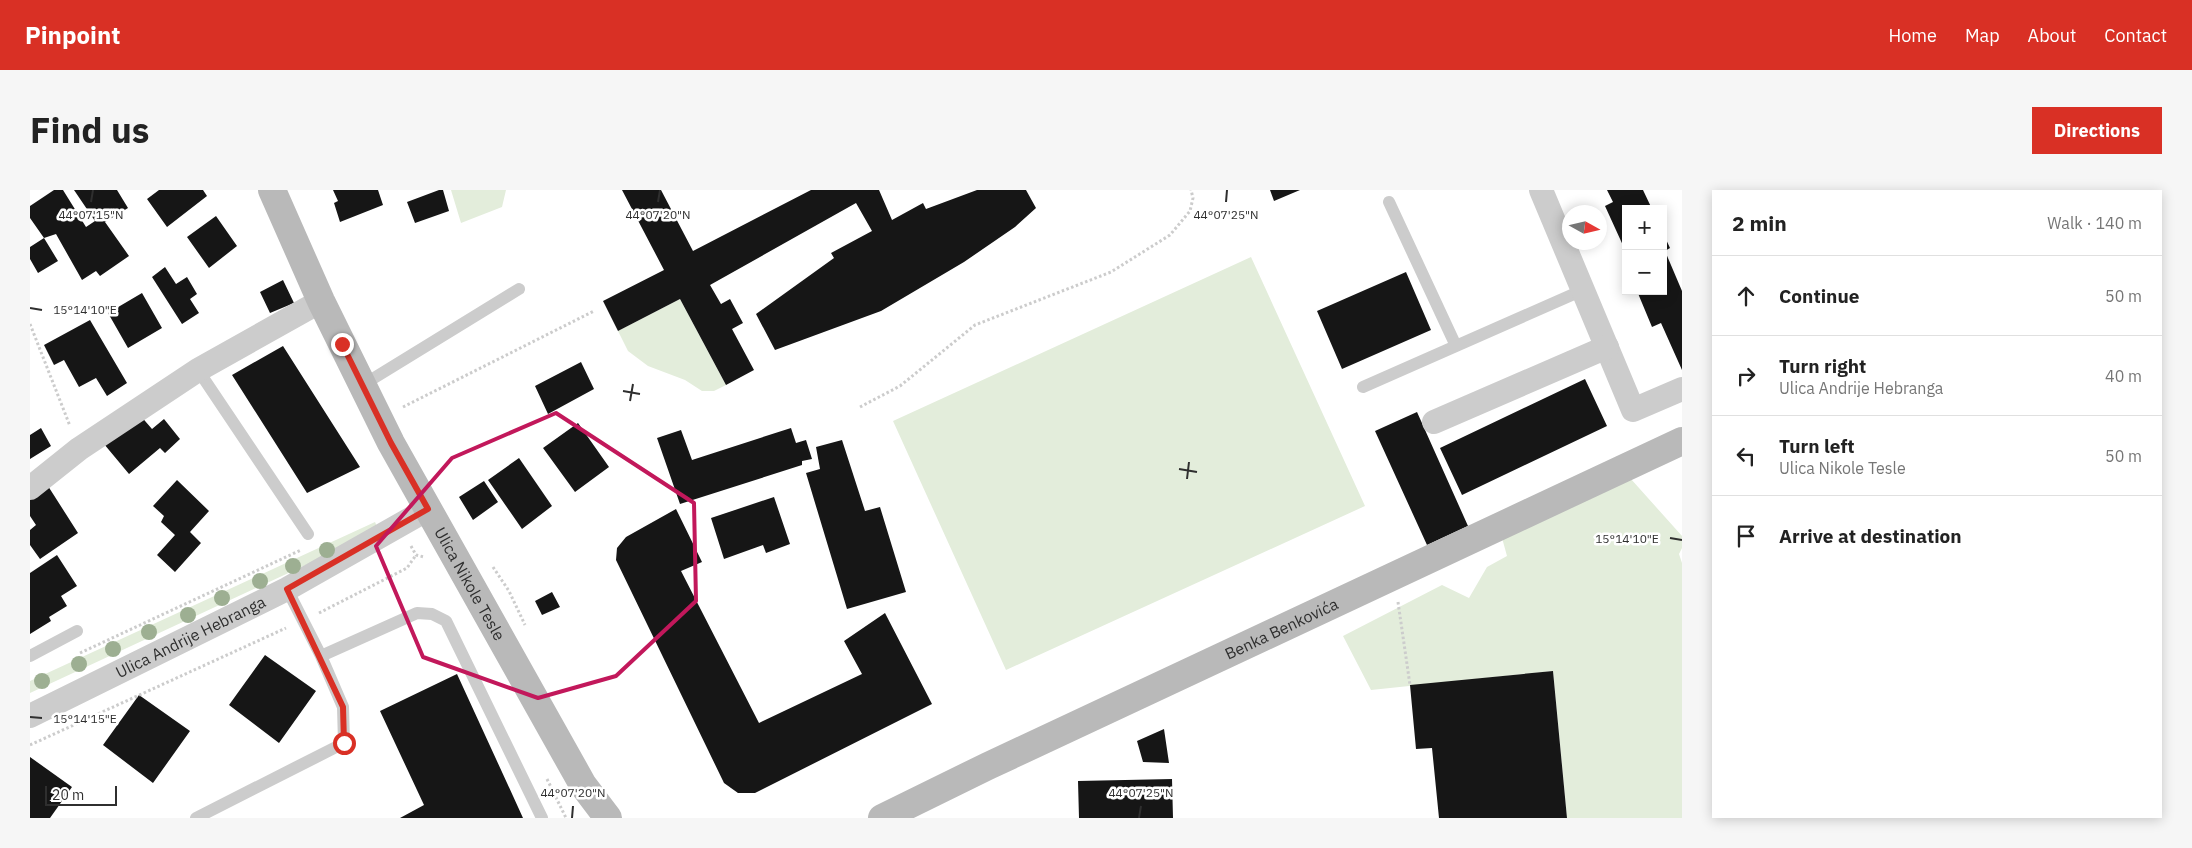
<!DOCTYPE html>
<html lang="en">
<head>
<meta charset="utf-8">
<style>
  :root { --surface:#fff; --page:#f6f6f6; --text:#222; --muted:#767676; --line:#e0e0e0; --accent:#d93025 }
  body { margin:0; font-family:"IBM Plex Sans",sans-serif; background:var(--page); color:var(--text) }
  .controls { position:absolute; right:15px; top:15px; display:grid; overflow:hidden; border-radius:0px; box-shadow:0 2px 12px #0003 }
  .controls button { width:45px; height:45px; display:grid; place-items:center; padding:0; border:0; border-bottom:1px solid var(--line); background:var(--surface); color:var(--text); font:25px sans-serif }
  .compass { position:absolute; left:1532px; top:15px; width:45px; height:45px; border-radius:50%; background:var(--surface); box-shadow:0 2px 12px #0003; rotate:98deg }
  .scale { position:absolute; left:15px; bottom:12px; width:72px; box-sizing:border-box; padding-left:5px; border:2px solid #2f2f2f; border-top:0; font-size:14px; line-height:18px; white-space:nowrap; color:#2f2f2f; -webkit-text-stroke:4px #fff; paint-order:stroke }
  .stop { position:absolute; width:15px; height:15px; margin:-11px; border:4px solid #d93025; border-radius:50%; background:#fff }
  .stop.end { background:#d93025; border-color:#fff; box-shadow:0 1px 5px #0008 }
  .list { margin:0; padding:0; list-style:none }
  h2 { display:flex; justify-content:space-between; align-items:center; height:65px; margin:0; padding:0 20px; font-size:21px }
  h2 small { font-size:16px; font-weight:400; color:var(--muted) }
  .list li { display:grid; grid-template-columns:32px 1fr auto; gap:15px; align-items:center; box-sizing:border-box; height:80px; padding:0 20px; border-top:1px solid var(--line) }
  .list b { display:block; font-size:19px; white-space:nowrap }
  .list p { margin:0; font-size:16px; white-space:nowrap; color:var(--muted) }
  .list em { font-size:16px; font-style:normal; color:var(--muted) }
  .icon { flex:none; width:28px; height:28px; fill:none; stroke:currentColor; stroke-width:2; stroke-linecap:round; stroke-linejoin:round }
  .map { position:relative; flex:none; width:1652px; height:628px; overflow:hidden; border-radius:0px }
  header { display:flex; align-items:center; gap:30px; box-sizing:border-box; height:70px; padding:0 25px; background:var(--accent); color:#fff }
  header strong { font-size:24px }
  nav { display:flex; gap:28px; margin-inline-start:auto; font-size:18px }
  .intro { display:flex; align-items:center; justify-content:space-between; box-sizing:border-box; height:120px; padding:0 30px }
  h1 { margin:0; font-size:35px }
  .button { padding:12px 22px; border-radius:0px; background:var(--accent); color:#fff; font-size:18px; font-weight:700 }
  main { display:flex; gap:30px; padding:0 30px }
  aside { flex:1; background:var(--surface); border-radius:0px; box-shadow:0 2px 12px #0003 }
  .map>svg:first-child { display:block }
  .green { fill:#e3eddb }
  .building { fill:#161616 }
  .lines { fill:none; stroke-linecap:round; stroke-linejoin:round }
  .path { stroke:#ccc; stroke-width:3; stroke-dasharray:2.5 2.5; stroke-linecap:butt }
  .lane { stroke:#ccc; stroke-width:12 }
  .street { stroke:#ccc; stroke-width:24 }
  .secondary { stroke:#b9b9b9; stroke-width:28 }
  .tree { fill:#9daf92 }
  .route { stroke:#d93025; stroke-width:6 }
  .marked { fill:none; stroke:#c2185b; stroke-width:4; stroke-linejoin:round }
  .ticks { fill:none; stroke:#2f2f2f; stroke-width:2 }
  .labels { text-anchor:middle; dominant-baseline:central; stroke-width:5; stroke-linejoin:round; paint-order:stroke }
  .street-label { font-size:16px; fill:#2f2f2f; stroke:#fff }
  .ticks-label { font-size:12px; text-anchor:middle; fill:#2f2f2f; stroke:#fff; stroke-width:5; stroke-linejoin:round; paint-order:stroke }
</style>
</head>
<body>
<header>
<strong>Pinpoint</strong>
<nav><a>Home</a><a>Map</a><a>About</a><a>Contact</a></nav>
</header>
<div class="intro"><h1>Find us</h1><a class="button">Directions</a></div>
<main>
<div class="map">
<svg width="1652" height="628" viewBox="0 0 1652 628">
  <rect width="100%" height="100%" fill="#fff"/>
  <path class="green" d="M421 0H476L472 17 431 33Z
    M1221 67 1335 316 976 480 863 231Z
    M650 109 696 195 684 201H672L655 190 618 176 598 161 588 141Z
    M1592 279 1652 346V358L1649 364 1652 373V628H1537L1523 481 1341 500 1313 446 1412 395 1439 408 1457 377 1477 366 1469 337Z
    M345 332 349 341 0 503V491Z"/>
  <path class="building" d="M24 0H33L56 37 65 31 44 0H87L98 18 75 32 99 66 70 86 66 81 52 90 26 44 14 48 0 28V16Z
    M129 0H173L177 6 137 37 117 9Z
    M303 0H348L353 15 310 32 304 13 308 11Z
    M409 0H413L419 21 385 33 377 12Z
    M592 0H631L663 61 781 0H849L862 30 893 13 896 19 947 0H996L1006 18 985 37 934 72 851 121 745 160 726 124 804 68 801 63 842 41 826 13 680 95 691 114 700 109 713 133 702 139 724 180 696 195 650 109 588 141 573 111 634 80Z
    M1240 0H1270L1244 11Z
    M1577 0H1613L1622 19H1596V62L1575 16 1583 12Z
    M186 26 207 56 179 78 157 47Z
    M1633 43 1640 58 1635 61 1652 101V180L1631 133 1622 137 1607 101H1633Z
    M14 48 28 71 8 83 0 69V57Z
    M135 77 146 94 157 87 167 104 160 109 169 123 152 134 122 87Z
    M1376 82 1401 140 1312 179 1287 121Z
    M253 90 264 113 240 123 230 102Z
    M112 103 132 138 98 158 78 123Z
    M60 130 97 193 77 206 66 188 49 197 34 170 24 175 14 155Z
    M253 156 330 277 277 303 202 185Z
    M551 172 564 199 518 224 505 196Z
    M1555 189 1577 236 1432 305 1410 258Z
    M1387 222 1438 336 1397 355 1345 241Z
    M109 224 122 239 134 229 150 249 135 263 130 258 99 284 74 254Z
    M548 233 579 277 545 302 513 258Z
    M11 238 21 256 0 269V245Z
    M761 238 766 253 776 250 782 269 772 271V275L650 314 627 248 651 240 662 270Z
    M812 250 835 321 850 317 876 402 817 419 776 283 790 279 786 257Z
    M489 268 522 316 492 339 458 290Z
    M147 290 179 321 160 342 171 353 145 382 127 365 145 345 131 332 134 326 123 316Z
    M454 291 468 312 443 330 429 307Z
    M18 296 48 343 10 369 0 355V340L6 335 0 326V309Z
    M744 307 760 354 736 363 733 355 694 369 681 328Z
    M646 319 672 372 651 381 729 533 832 484 814 451 855 423 902 514 725 603H708L694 593 586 370 587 358 596 347Z
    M27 365 47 396 31 406 37 416 19 427 21 431 0 444V383Z
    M522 402 530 417 512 425 505 411Z
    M235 465 286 501 249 553 199 515Z
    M1523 481 1537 628H1409L1402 558 1386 559 1380 495Z
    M427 484 483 606 493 628H370L394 615 350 521Z
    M109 505 160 541 123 593 73 555Z
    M1134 539 1139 573 1113 572 1107 551Z
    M0 567 42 597 20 628H0Z
    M1142 589 1143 628H1049L1048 591Z"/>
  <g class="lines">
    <path class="path" d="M0 134 40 236
      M373 217 564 121
      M830 217 870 196 945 135 1081 82 1140 45 1160 21 1163 8 1161 0
      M381 356 386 365 394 367
      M463 377 479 401 495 435
      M1368 412 1380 495
      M289 423 377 378 386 365
      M50 463 271 360
      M0 555 256 438
      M517 589 536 628"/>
    <path class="lane" d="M1359 12 1426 156
      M168 180 278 344
      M331 196 489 99
      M1333 197 1553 100
      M0 466 47 441
      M291 466 387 423 402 424 416 431 512 628
      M166 628 314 553 313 517 291 466 257 399"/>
    <g class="street">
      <path d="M1511 0 1603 220 1652 199"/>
      <path d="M1404 232 1577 157"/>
      <path d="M0 298 49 259 168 180 291 111"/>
      <path id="s1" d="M0 526 257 399 398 319"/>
    </g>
    <g class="secondary">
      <path id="s2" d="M242 0 291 111 361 253 553 595 578 628"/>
      <path id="s3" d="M852 628 958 576 1652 251"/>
    </g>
  </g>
  <g class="tree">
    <circle cx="297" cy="360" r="8"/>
    <circle cx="263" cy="376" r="8"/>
    <circle cx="230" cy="391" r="8"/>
    <circle cx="192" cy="408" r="8"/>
    <circle cx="158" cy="425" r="8"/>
    <circle cx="119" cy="442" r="8"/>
    <circle cx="83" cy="459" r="8"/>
    <circle cx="49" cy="474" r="8"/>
    <circle cx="12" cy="491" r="8"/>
  </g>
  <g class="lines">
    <path class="route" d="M312 154 361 253 398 319 257 399 313 517 314 553"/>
  </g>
  <path class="marked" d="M526 223 664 313 666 411 586 486 508 508 393 467 346 356 422 268Z"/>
  <path class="ticks" d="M61 12 63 0M628 12 630 0M1196 12 1197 0M0 118 12 120M593 201 610 204M600 211 603 194M1149 279 1167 282M1157 289 1159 272M1640 348 1652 350M0 527 12 528M542 628 543 616M1109 628 1111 616"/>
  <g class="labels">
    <g class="street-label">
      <text stroke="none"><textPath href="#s2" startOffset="441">Ulica Nikole Tesle</textPath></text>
      <text stroke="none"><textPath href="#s3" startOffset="442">Benka Benkovića</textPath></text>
      <text stroke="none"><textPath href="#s1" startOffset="179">Ulica Andrije Hebranga</textPath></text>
    </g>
  </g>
  <g class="ticks-label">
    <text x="61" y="29">44°07'15"N</text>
    <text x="628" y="29">44°07'20"N</text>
    <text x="1196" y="29">44°07'25"N</text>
    <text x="55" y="124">15°14'10"E</text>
    <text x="1597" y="353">15°14'10"E</text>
    <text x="55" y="533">15°14'15"E</text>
    <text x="543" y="607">44°07'20"N</text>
    <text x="1111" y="607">44°07'25"N</text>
  </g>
</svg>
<div class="controls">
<button>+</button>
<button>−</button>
</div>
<svg class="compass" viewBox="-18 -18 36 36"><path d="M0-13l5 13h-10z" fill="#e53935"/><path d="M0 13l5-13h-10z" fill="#767676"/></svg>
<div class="scale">20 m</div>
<div class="stop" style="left:314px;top:553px"></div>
<div class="stop end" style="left:312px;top:154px"></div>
</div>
<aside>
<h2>2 min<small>Walk · 140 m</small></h2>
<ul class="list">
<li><svg class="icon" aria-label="ahead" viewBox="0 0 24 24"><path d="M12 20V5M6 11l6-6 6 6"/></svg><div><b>Continue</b></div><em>50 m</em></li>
<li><svg class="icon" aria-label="right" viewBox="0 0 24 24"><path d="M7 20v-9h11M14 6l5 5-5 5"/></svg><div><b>Turn right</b><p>Ulica Andrije Hebranga</p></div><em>40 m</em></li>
<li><svg class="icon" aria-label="left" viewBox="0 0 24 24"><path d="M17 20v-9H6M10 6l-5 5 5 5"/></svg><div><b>Turn left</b><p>Ulica Nikole Tesle</p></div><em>50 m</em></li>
<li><svg class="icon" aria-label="arrive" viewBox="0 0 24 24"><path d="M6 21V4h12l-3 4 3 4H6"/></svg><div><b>Arrive at destination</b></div></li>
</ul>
</aside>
</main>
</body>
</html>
